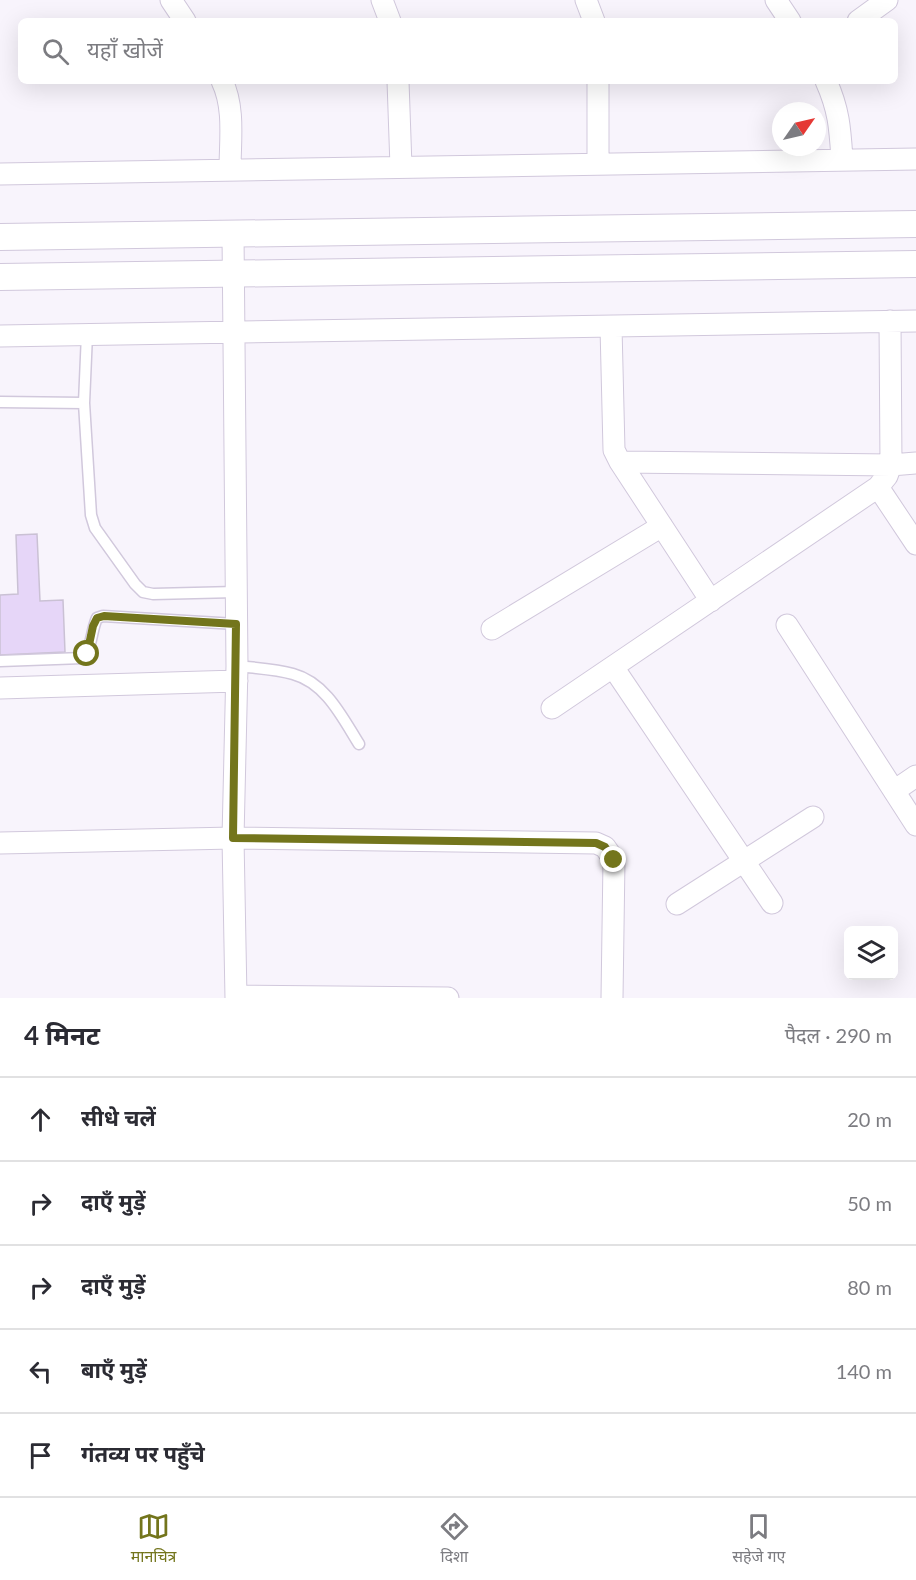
<!DOCTYPE html>
<html lang="hi">
<head>
<meta charset="utf-8">
<style>
  :root { --surface:#fff; --page:#f7f7f7; --text:#2b2b33; --muted:#7c7c81; --line:#e1e1e2; --accent:#73751c }
  body { margin:0; font-family:Lato,"Noto Sans Devanagari",sans-serif; background:var(--page); color:var(--text) }
  .controls { position:absolute; right:18px; bottom:18px; display:grid; overflow:hidden; border-radius:9px; box-shadow:0 6px 24px #0002 }
  .controls button { width:54px; height:54px; display:grid; place-items:center; padding:0; border:0; border-bottom:2px solid var(--line); background:var(--surface); color:var(--text); font:30px sans-serif }
  .compass { position:absolute; left:772px; top:102px; width:54px; height:54px; border-radius:50%; background:var(--surface); box-shadow:0 6px 24px #0002; rotate:56deg }
  .stop { position:absolute; width:18px; height:18px; margin:-14px; border:4px solid #73751c; border-radius:50%; background:#fff }
  .stop.end { background:#73751c; border-color:#fff; box-shadow:0 2px 6px #0008 }
  .list { margin:0; padding:0; list-style:none }
  h2 { display:flex; justify-content:space-between; align-items:center; height:78px; margin:0; padding:0 24px; font-size:26px }
  h2 small { font-size:20px; font-weight:400; color:var(--muted) }
  .list li { display:grid; grid-template-columns:39px 1fr auto; gap:18px; align-items:center; box-sizing:border-box; height:84px; padding:0 24px; border-top:2px solid var(--line) }
  .list b { display:block; font-size:22px; white-space:nowrap }
  .list em { font-size:20px; font-style:normal; color:var(--muted) }
  .icon { flex:none; width:33px; height:33px; fill:none; stroke:currentColor; stroke-width:2; stroke-linecap:round; stroke-linejoin:round }
  .map { position:relative; flex:none; width:916px; height:998px; overflow:hidden }
  .search { position:absolute; background:var(--surface); box-shadow:0 6px 24px #0002; left:18px; right:18px; top:18px; height:66px; display:flex; align-items:center; gap:15px; box-sizing:border-box; padding:0 21px; border-radius:9px; color:var(--muted); font-size:22px }
  .sheet { height:498px; background:var(--surface) }
  nav { display:flex; justify-content:space-around; align-items:center; box-sizing:border-box; height:84px; border-top:2px solid var(--line); background:var(--surface); font-size:16px; color:var(--muted) }
  nav a { display:grid; justify-items:center; gap:3px }
  nav .on { color:var(--accent) }
  .map>svg:first-child { display:block }
  .building { fill:#e6d6f8; stroke:#cac1d4; stroke-width:1.5 }
  .lines { fill:none; stroke-linecap:round; stroke-linejoin:round }
  .service-casing { stroke:#d1c8dc; stroke-width:13 }
  .minor-casing { stroke:#d1c8dc; stroke-width:23 }
  .tertiary-casing { stroke:#d1c8dc; stroke-width:28 }
  .service { stroke:#fff; stroke-width:10 }
  .minor { stroke:#fff; stroke-width:21 }
  .tertiary { stroke:#fff; stroke-width:26 }
  .route { stroke:#73751c; stroke-width:8 }
</style>
</head>
<body>
<div class="map">
<svg width="916" height="998" viewBox="0 0 916 998">
  <rect width="100%" height="100%" fill="#f8f4fc"/>
  <path class="building" d="M37 534 40 601 63 600 65 652 0 655V595L18 594 16 535Z"/>
  <g class="lines">
    <defs>
      <path id="service" d="M87 334 84 403 91 515 95 528 135 584 143 592 153 594 236 592
        M0 402 84 403
        M0 661 83 658C92 648 91 631 97 618L103 616 236 624
        M237 666C255 668 276 669 293 674 326 683 342 717 359 744"/>
      <path id="minor" d="M171 0 185 21
        M382 0 390 21
        M586 0 594 21
        M776 0 790 21
        M858 21 887 0
        M222 81C235 108 230 141 230 170
        M398 81 401 167
        M598 81V163
        M826 81C839 110 840 128 842 159
        M0 174 916 159
        M233 234 237 666 233 838 236 998
        M611 327 614 450 620 462 711 601
        M0 336 916 321
        M620 462 891 465 916 463
        M878 487 916 544
        M787 625 916 825
        M492 629 662 526
        M613 667 772 903
        M0 688 237 681
        M552 708 878 487 887 476 891 465 890 321
        M894 791 916 776
        M0 843 233 838 596 843 605 847 614 860 612 998
        M677 904 813 817
        M236 996 448 998"/>
      <path id="tertiary" d="M0 237 916 224
        M0 277 916 264"/>
    </defs>
    <use href="#service" class="service-casing"/>
    <use href="#minor" class="minor-casing"/>
    <use href="#tertiary" class="tertiary-casing"/>
    <use href="#service" class="service"/>
    <use href="#minor" class="minor"/>
    <use href="#tertiary" class="tertiary"/>
  </g>
  <g class="lines">
    <path class="route" d="M87 654 93 626 97 618 104 616 236 624 233 838 596 843 605 847 614 860"/>
  </g>
</svg>
<div class="controls">
<button><svg class="icon" aria-label="layers" viewBox="0 0 24 24"><path d="M12 4l9 5-9 5-9-5zM3 14l9 5 9-5"/></svg></button>
</div>
<svg class="compass" viewBox="-18 -18 36 36"><path d="M0-13l5 13h-10z" fill="#e53935"/><path d="M0 13l5-13h-10z" fill="#7c7c81"/></svg>
<div class="stop" style="left:87px;top:654px"></div>
<div class="stop end" style="left:614px;top:860px"></div>
<div class="search"><svg class="icon" aria-label="search" viewBox="0 0 24 24"><circle cx="10" cy="10" r="6"/><path d="M15 15l6 6"/></svg>यहाँ खोजें</div>
</div>
<section class="sheet">
<h2>4 मिनट<small>पैदल · 290 m</small></h2>
<ul class="list">
<li><svg class="icon" aria-label="ahead" viewBox="0 0 24 24"><path d="M12 20V5M6 11l6-6 6 6"/></svg><div><b>सीधे चलें</b></div><em>20 m</em></li>
<li><svg class="icon" aria-label="right" viewBox="0 0 24 24"><path d="M7 20v-9h11M14 6l5 5-5 5"/></svg><div><b>दाएँ मुड़ें</b></div><em>50 m</em></li>
<li><svg class="icon" aria-label="right" viewBox="0 0 24 24"><path d="M7 20v-9h11M14 6l5 5-5 5"/></svg><div><b>दाएँ मुड़ें</b></div><em>80 m</em></li>
<li><svg class="icon" aria-label="left" viewBox="0 0 24 24"><path d="M17 20v-9H6M10 6l-5 5 5 5"/></svg><div><b>बाएँ मुड़ें</b></div><em>140 m</em></li>
<li><svg class="icon" aria-label="arrive" viewBox="0 0 24 24"><path d="M6 21V4h12l-3 4 3 4H6"/></svg><div><b>गंतव्य पर पहुँचे</b></div></li>
</ul>
</section>
<nav>
<a class="on"><svg class="icon" aria-label="map" viewBox="0 0 24 24"><path d="M3 6l6-2 6 2 6-2v14l-6 2-6-2-6 2zM9 4v14M15 6v14"/></svg>मानचित्र</a>
<a><svg class="icon" aria-label="directions" viewBox="0 0 24 24"><path d="M12 3l9 9-9 9-9-9zM9 14v-3h6M13 9l2 2-2 2"/></svg>दिशा</a>
<a><svg class="icon" aria-label="saved" viewBox="0 0 24 24"><path d="M7 4h10v16l-5-4-5 4z"/></svg>सहेजे गए</a>
</nav>
</body>
</html>
